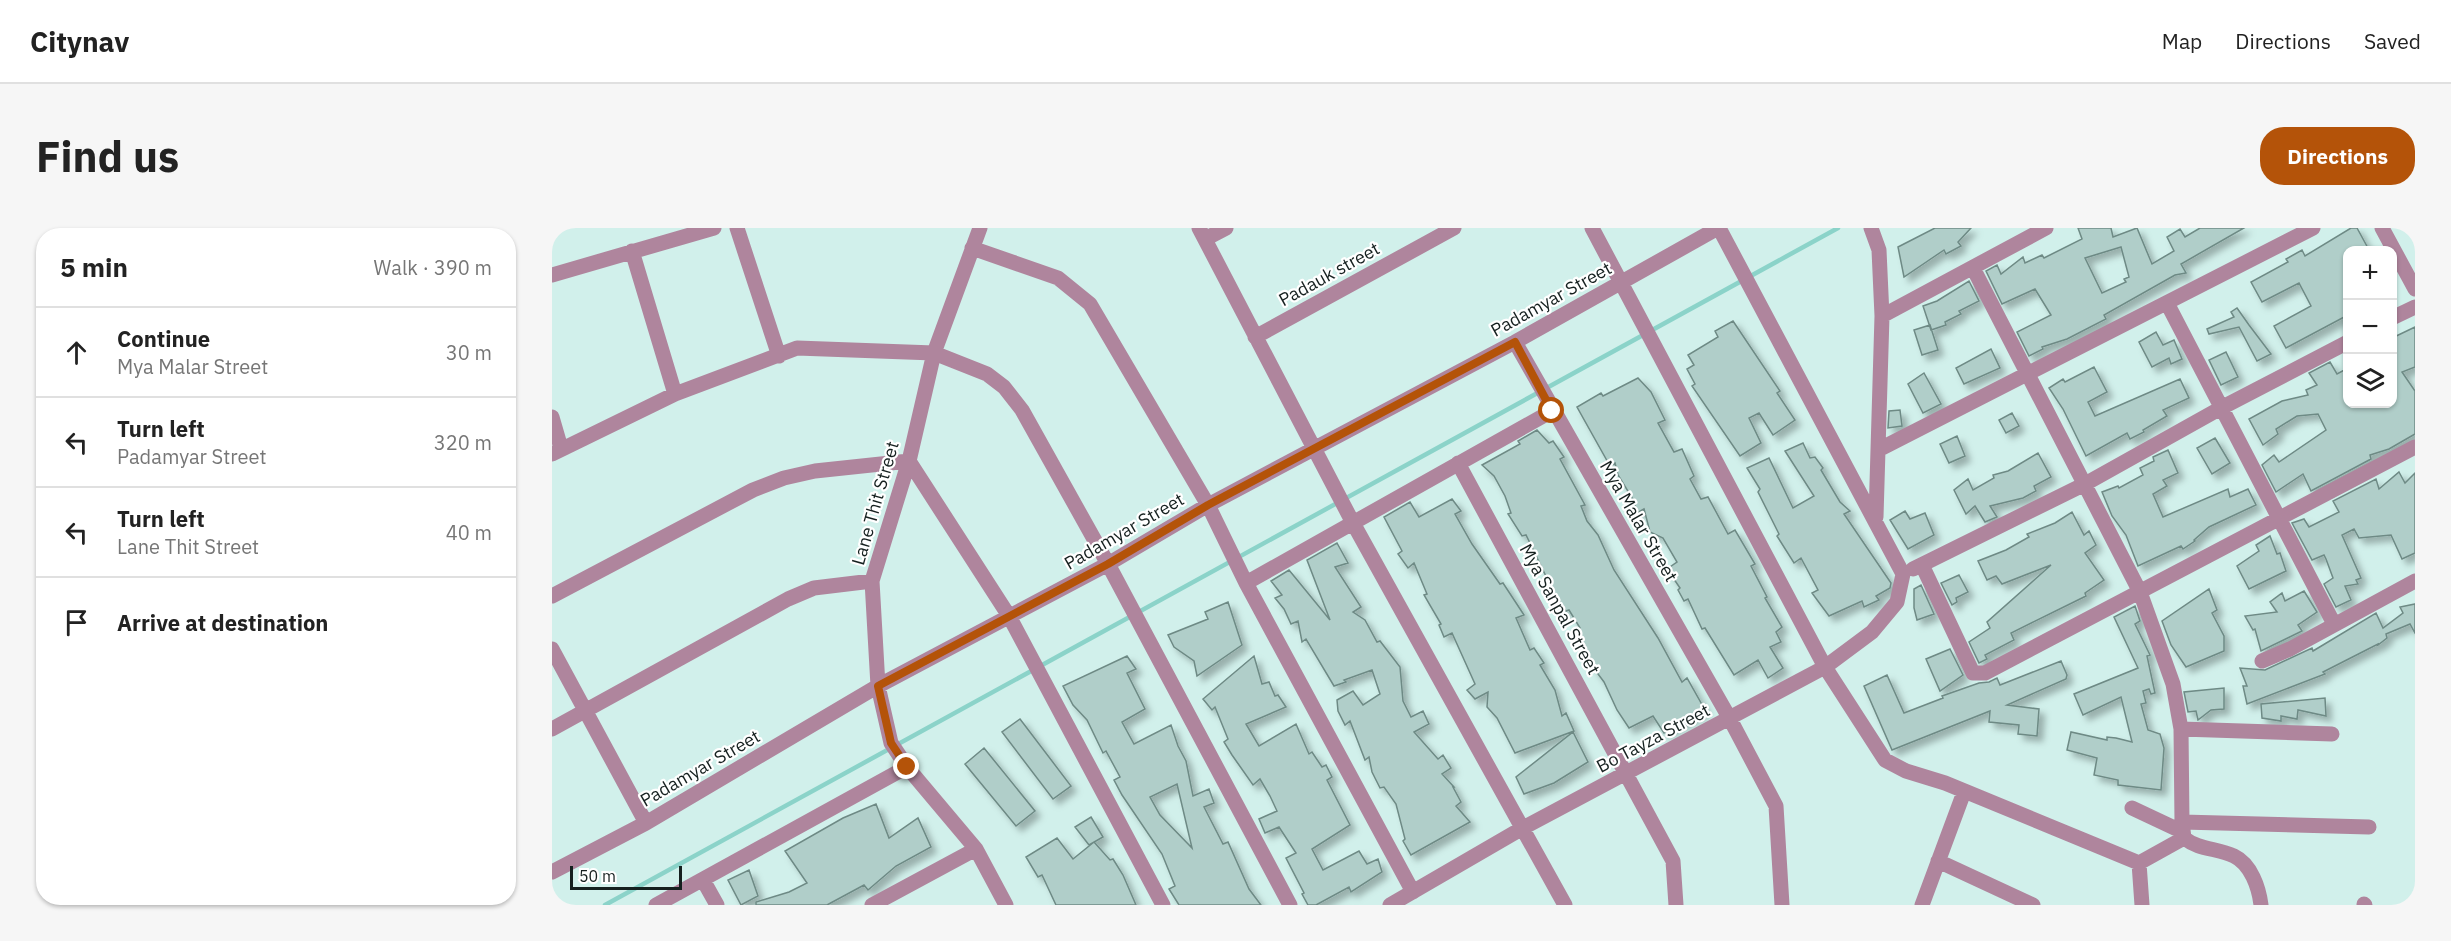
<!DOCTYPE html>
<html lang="en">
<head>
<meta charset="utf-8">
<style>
  :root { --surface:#fff; --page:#f6f6f6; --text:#222; --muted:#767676; --line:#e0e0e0; --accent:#b45309 }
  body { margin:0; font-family:"IBM Plex Sans",sans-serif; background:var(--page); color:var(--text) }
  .controls { position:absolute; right:18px; top:18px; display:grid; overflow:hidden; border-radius:12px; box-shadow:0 2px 4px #0004 }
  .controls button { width:54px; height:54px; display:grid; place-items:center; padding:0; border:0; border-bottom:2px solid var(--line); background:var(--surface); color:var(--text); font:30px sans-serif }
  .scale { position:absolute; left:18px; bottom:15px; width:112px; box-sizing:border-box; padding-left:6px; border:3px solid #15201f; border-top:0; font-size:16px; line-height:21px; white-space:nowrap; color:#15201f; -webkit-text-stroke:4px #fff; paint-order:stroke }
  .stop { position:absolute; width:18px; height:18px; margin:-14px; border:4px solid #b45309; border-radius:50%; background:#fff }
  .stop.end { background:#b45309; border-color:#fff; box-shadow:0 2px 6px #0008 }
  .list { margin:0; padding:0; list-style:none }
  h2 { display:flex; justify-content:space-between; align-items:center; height:78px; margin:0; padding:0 24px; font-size:26px }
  h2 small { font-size:20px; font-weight:400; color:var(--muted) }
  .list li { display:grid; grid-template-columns:39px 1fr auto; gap:18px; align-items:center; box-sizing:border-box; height:90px; padding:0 24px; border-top:2px solid var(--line) }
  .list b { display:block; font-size:22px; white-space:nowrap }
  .list p { margin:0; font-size:20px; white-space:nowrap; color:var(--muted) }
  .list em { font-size:20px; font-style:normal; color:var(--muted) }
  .icon { flex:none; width:33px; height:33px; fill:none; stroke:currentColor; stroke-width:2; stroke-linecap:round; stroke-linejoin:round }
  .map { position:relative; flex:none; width:1863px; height:677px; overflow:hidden; border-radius:24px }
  header { display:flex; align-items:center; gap:36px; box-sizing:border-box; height:84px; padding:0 30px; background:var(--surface); border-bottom:2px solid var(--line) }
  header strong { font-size:28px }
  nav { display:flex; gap:33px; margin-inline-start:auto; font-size:21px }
  .intro { display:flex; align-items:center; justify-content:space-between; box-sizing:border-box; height:144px; padding:0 36px }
  h1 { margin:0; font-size:42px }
  .button { padding:15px 27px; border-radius:24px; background:var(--accent); color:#fff; font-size:21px; font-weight:700 }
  main { display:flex; gap:36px; padding:0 36px }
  aside { flex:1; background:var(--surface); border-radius:24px; box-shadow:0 2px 4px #0004 }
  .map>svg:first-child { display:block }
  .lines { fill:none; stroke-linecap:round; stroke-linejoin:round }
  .stream { stroke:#8bd3c9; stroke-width:4.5 }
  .building { fill:#b0cec9; stroke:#6e8a85; stroke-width:1.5; fill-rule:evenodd; filter:url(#shadow) }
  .street { stroke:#af859d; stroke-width:15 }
  .route { stroke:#b45309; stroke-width:8 }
  .labels { text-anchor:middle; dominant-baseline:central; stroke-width:4.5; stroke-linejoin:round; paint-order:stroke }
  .street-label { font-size:18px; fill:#15201f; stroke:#fff }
</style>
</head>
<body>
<header>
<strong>Citynav</strong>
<nav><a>Map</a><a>Directions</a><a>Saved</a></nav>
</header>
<div class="intro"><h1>Find us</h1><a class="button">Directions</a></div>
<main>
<aside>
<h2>5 min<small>Walk · 390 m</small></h2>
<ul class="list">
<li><svg class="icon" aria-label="ahead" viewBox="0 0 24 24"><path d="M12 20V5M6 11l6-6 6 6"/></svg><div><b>Continue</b><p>Mya Malar Street</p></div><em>30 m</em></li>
<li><svg class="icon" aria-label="left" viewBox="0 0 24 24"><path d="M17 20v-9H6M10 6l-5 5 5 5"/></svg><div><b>Turn left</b><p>Padamyar Street</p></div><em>320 m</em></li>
<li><svg class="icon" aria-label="left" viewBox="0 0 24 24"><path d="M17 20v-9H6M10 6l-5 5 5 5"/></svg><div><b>Turn left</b><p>Lane Thit Street</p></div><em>40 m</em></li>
<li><svg class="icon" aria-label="arrive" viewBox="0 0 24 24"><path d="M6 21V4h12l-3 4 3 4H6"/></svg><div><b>Arrive at destination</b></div></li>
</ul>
</aside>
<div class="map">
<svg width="1863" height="677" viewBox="0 0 1863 677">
  <defs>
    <filter id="shadow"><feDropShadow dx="5.5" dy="5.5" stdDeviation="3" flood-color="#0004"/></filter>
  </defs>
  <rect width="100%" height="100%" fill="#d1f0eb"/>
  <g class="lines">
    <path class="stream" d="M53 677 1286 0"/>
  </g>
  <path class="building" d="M1383 0H1419L1406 14 1409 18 1394 26 1392 22 1352 49 1346 19Z
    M1526 0H1559L1561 9 1585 0 1600 36 1622 23 1615 9 1628 1 1633 9 1648 0H1692L1629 36 1634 45 1623 47 1552 87 1554 91 1515 111 1490 119 1491 121 1477 128 1465 104 1499 87 1483 61 1450 76 1434 43 1445 37 1449 46 1471 29 1473 35 1490 27 1492 30 1530 11ZM1569 19 1577 49 1572 51 1574 54 1550 65 1533 30Z
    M1799 0H1805L1817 22H1796V87L1734 120 1722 98 1759 78 1747 55 1710 74 1699 54 1736 34 1734 31 1750 22 1753 28Z
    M1417 53 1427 73 1407 83 1409 86 1393 94 1394 97 1379 102 1371 78 1385 73Z
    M1685 80 1697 97 1719 126 1705 133 1687 99 1657 106 1655 101 1682 89 1679 84Z
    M1181 93 1228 163 1225 165 1243 192 1221 207 1207 185 1197 190 1209 215 1188 228 1140 158 1143 156 1135 141 1142 137 1136 127 1166 109 1163 103Z
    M1378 97 1386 122 1370 127 1362 102Z
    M1863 99V139L1850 144 1863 163V206L1837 221 1818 227 1819 231 1759 263 1751 246 1724 264 1710 237 1722 227 1727 234 1774 202 1766 186 1745 188 1724 201 1726 206 1711 217 1697 191 1730 173 1756 167 1754 162 1765 157 1757 145 1778 134 1785 146 1796 140V176H1840V110Z
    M1604 104 1611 117 1622 112 1630 131 1619 136 1617 130 1600 139 1587 114Z
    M1439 121 1448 140 1412 156 1404 140Z
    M1674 124 1686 149 1669 157 1657 132Z
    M1542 139 1555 164 1536 174 1543 188 1628 151 1637 170 1611 182 1615 188 1591 202 1592 204 1578 211 1575 205 1534 228 1511 181 1497 160 1511 151 1513 154Z
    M1372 145 1389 176 1371 185 1356 156Z
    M1086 150 1099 164 1113 192 1106 195 1122 224 1130 221 1142 248 1138 251 1149 271 1156 269 1176 306 1183 302 1203 336 1199 338 1215 369 1213 370 1230 399 1224 404 1229 414 1218 419 1231 440 1216 450 1206 432 1182 447 1153 400 1150 401 1136 371 1132 373 1126 362 1128 360 1115 341 1125 334 1111 310 1098 304 1092 281 1085 285 1082 273 1066 247 1063 235 1058 238 1025 179 1049 165 1051 168Z
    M1348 182 1350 198 1336 200 1337 183Z
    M1460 185 1467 198 1454 205 1447 192Z
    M985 202 997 215 1001 213 1012 229 1008 231 1033 277 1029 278 1035 293 1046 307 1062 342 1106 410 1130 454 1135 450 1153 482 1112 505 1101 488 1077 500 1065 482 1052 454 1040 438 1026 402 1028 400 1017 382 1014 383 1004 369 974 307 970 308 956 286 959 285 953 268 942 248 930 237 968 216 966 213Z
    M1405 208 1413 228 1397 235 1388 216Z
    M1663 210 1678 235 1660 246 1645 220Z
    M1251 215 1258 230 1263 229 1271 240 1269 242 1288 274 1298 283 1292 286 1339 355 1338 360 1324 368 1327 372 1312 379 1310 373 1277 388 1260 365 1266 362 1249 330 1242 335 1225 308 1227 306 1206 264 1208 261 1195 240 1217 230 1241 280 1262 268 1233 223Z
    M1616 222 1626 245 1611 252 1615 258 1601 266 1611 289 1676 261 1678 269 1696 261 1704 277 1657 299 1642 312 1643 313 1631 321 1629 318 1586 338 1574 307 1560 288 1550 264 1566 258 1567 260 1591 247 1588 240 1602 233 1601 229Z
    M1486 225 1499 249 1482 258 1484 263 1471 270 1438 278 1445 289 1433 294 1423 278 1414 286 1402 262 1416 251 1421 262 1442 250 1441 247 1456 243Z
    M1847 244 1853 255 1863 245V325L1850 331 1839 307 1807 310 1802 301 1790 307 1809 350 1804 352 1806 356 1793 358 1799 372 1784 379 1772 356 1781 350 1774 331 1772 327 1760 332 1740 295 1752 291 1757 299 1787 284 1781 273 1824 251 1827 261Z
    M900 271 909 283 903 286 920 316 948 356 951 355 972 387 964 390 978 422 982 420 992 435 988 437 1003 462 1010 488 1014 485 1022 503 963 525 945 490 935 479 936 464 923 471 915 462 923 456 900 405 892 409 887 397 889 396 872 367 875 366 862 335 856 340 846 326 850 323 832 289 858 274 867 289Z
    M1353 283 1358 291 1373 285 1382 307 1356 321 1338 292Z
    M1520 284 1532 307 1537 303 1544 317 1533 325 1552 352 1533 365 1534 368 1459 405 1462 412 1433 427 1435 431 1427 435 1417 414 1438 400 1435 394 1499 337 1450 356 1444 348 1435 352 1426 333 1454 322 1477 309 1475 306 1503 295Z
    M1718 308 1725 326 1728 325 1734 343 1697 361 1685 338 1707 323 1704 317Z
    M785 315 796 335 783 339 809 379 801 384 813 392 825 414 828 413 848 439 851 473 859 489 871 483 877 496 862 504 886 531 891 527 899 540 890 546 902 559H901L909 574 904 578 918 594 859 627 851 613 853 611 844 576 832 559 828 560 820 544 817 529 813 532 798 493 793 497 786 483 785 472 801 463 811 477 828 466 820 442 792 452 794 454 782 458 754 411 750 414 746 393 739 396 732 381 723 370 730 367 719 353 737 342 778 392 755 332Z
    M1407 347 1416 364 1404 370 1405 374 1400 377 1389 355Z
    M1369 357 1382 386 1365 392 1362 380V361Z
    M1657 361 1665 382 1660 385 1672 408V423L1634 439 1619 417 1610 393Z
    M1752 363 1765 384 1746 397 1750 403 1709 423 1703 401 1701 402 1693 388 1725 384 1718 374 1730 365 1733 373Z
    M676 374 690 417 645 448 642 433 622 419 616 407 656 391 653 384Z
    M1863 376V405L1858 396 1834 406 1835 410 1826 417V416L1771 444 1773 446 1695 476 1691 458H1695L1688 440 1713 442 1760 420 1761 423 1824 385 1831 400 1851 385 1848 379Z
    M1583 378 1588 393 1583 396 1598 427 1595 428 1603 465 1599 466 1597 461 1591 463 1594 475 1589 476 1596 502 1608 506 1612 520 1609 562 1566 557V552L1542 547 1545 530 1515 522 1519 504 1555 512V509L1564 510 1580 514 1569 469 1531 487 1522 466 1586 440 1562 389Z
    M1398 421 1411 447 1388 463 1374 431Z
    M575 428 584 441 575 445 593 481 570 494 582 516 619 497 626 518 634 533 641 568 657 561 662 575 652 579 671 616 676 614 697 661 709 677H627L617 661 623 658 610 626 570 567 562 552 568 549 554 523 551 525 535 492 521 477 511 458ZM625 556 640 620 608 587 598 569Z
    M702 428 710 456 717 454 723 468 726 467 734 479 694 496 707 518 744 496 757 526 760 524 770 539 774 537 780 549 775 552 798 597 760 621 771 642 807 623 815 636 826 631 830 644 799 664 797 659 764 677H756L750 666 752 665 734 630 744 625 727 599 713 605 707 591 725 583 718 568 708 551 701 557 680 527 672 514 676 511 663 479 660 482 651 471Z
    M1509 433 1515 447 1514 451 1455 477 1487 481 1485 508 1466 506 1467 497 1437 494 1438 483 1340 522 1312 458 1335 447 1352 485 1391 470 1390 468 1427 455 1437 454 1445 450 1448 457Z
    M1672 460V481L1659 482 1646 492 1644 483 1636 484 1632 464Z
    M1773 470 1774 488 1746 482 1745 491 1729 488V493L1710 490 1709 476Z
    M468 491 519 558 501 571 450 504Z
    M1021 504 1036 534 1002 555 972 566 964 549Z
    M432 520 483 583 464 598 413 536Z
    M324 576 337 610 366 590 379 619 344 638 316 662 312 657 275 677H204V674L237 664 255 655 233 623 291 590Z
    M539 589 551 609 537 617 523 599Z
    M505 610 521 631 542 614 558 632 561 631 571 647 584 677H504L490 647 486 649 474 629Z
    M197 642 206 668 189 677 176 652Z"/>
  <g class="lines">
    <path class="street" d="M185 0 227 128
      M428 0 382 125 357 233 320 353 326 458 339 515 355 539 424 621 454 677
      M647 0 801 295 1013 677
      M1040 0 1273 439 1333 532 1354 543 1393 555 1587 635 1632 610
      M1167 0 1351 346
      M1319 0 1327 22 1330 88 1324 289
      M1830 0 1863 61
      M653 11 674 0
      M420 20 506 50 538 76 656 277 694 355 861 664
      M80 23 123 166
      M1421 40 1588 364 1621 456 1629 501 1630 594 1632 610C1647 622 1665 620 1682 628 1699 636 1707 660 1709 677
      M0 47 162 0
      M1615 75 1782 396
      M1330 88 1494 0
      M1840 90 1863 79
      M703 109 902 0
      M963 114 1178 491 1224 578 1230 677
      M0 189 9 220
      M1326 222 1761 0
      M0 226 123 166 245 120 382 125 435 146 452 159 470 182 556 336 738 677
      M906 235 1121 633 1124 677
      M1370 337 1421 445H1433L1863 219
      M1361 341 1533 256 1669 180 1796 114
      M694 355 1000 183
      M0 368 201 262 232 250 263 243 357 233 457 388 611 677
      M0 421 94 595
      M1710 433 1738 421 1863 353
      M0 501 236 371 262 360 320 353
      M1629 501 1780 506
      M1580 580 1631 604
      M1630 594 1817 599
      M1386 633 1481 677
      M1587 635 1590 677
      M0 644 94 595 326 458 556 336 656 277 963 114 1166 0
      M151 652 165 677
      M1812 676 1813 677
      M104 677 355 539
      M320 677 424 621
      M838 677 969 601 1273 439 1320 404 1345 374 1351 346
      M1370 677 1412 564"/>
  </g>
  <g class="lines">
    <path class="route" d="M355 539 339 515 326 458 556 336 656 277 963 114 1000 183"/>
  </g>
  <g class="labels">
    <g class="street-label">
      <text transform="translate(777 46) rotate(-29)">Padauk street</text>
      <text transform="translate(999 71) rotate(-29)">Padamyar Street</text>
      <text transform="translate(323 275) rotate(-74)">Lane Thit Street</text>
      <text transform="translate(1087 293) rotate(60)">Mya Malar Street</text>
      <text transform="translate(572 303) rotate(-30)">Padamyar Street</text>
      <text transform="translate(1008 381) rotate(61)">Mya Sanpal Street</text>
      <text transform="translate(1101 510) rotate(-28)">Bo Tayza Street</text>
      <text transform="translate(148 540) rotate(-30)">Padamyar Street</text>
    </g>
  </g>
</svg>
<div class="controls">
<button>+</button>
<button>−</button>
<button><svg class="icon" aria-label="layers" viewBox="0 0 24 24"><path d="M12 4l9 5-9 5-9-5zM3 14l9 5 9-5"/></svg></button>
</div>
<div class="scale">50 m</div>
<div class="stop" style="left:1000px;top:183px"></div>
<div class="stop end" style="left:355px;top:539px"></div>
</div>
</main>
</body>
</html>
